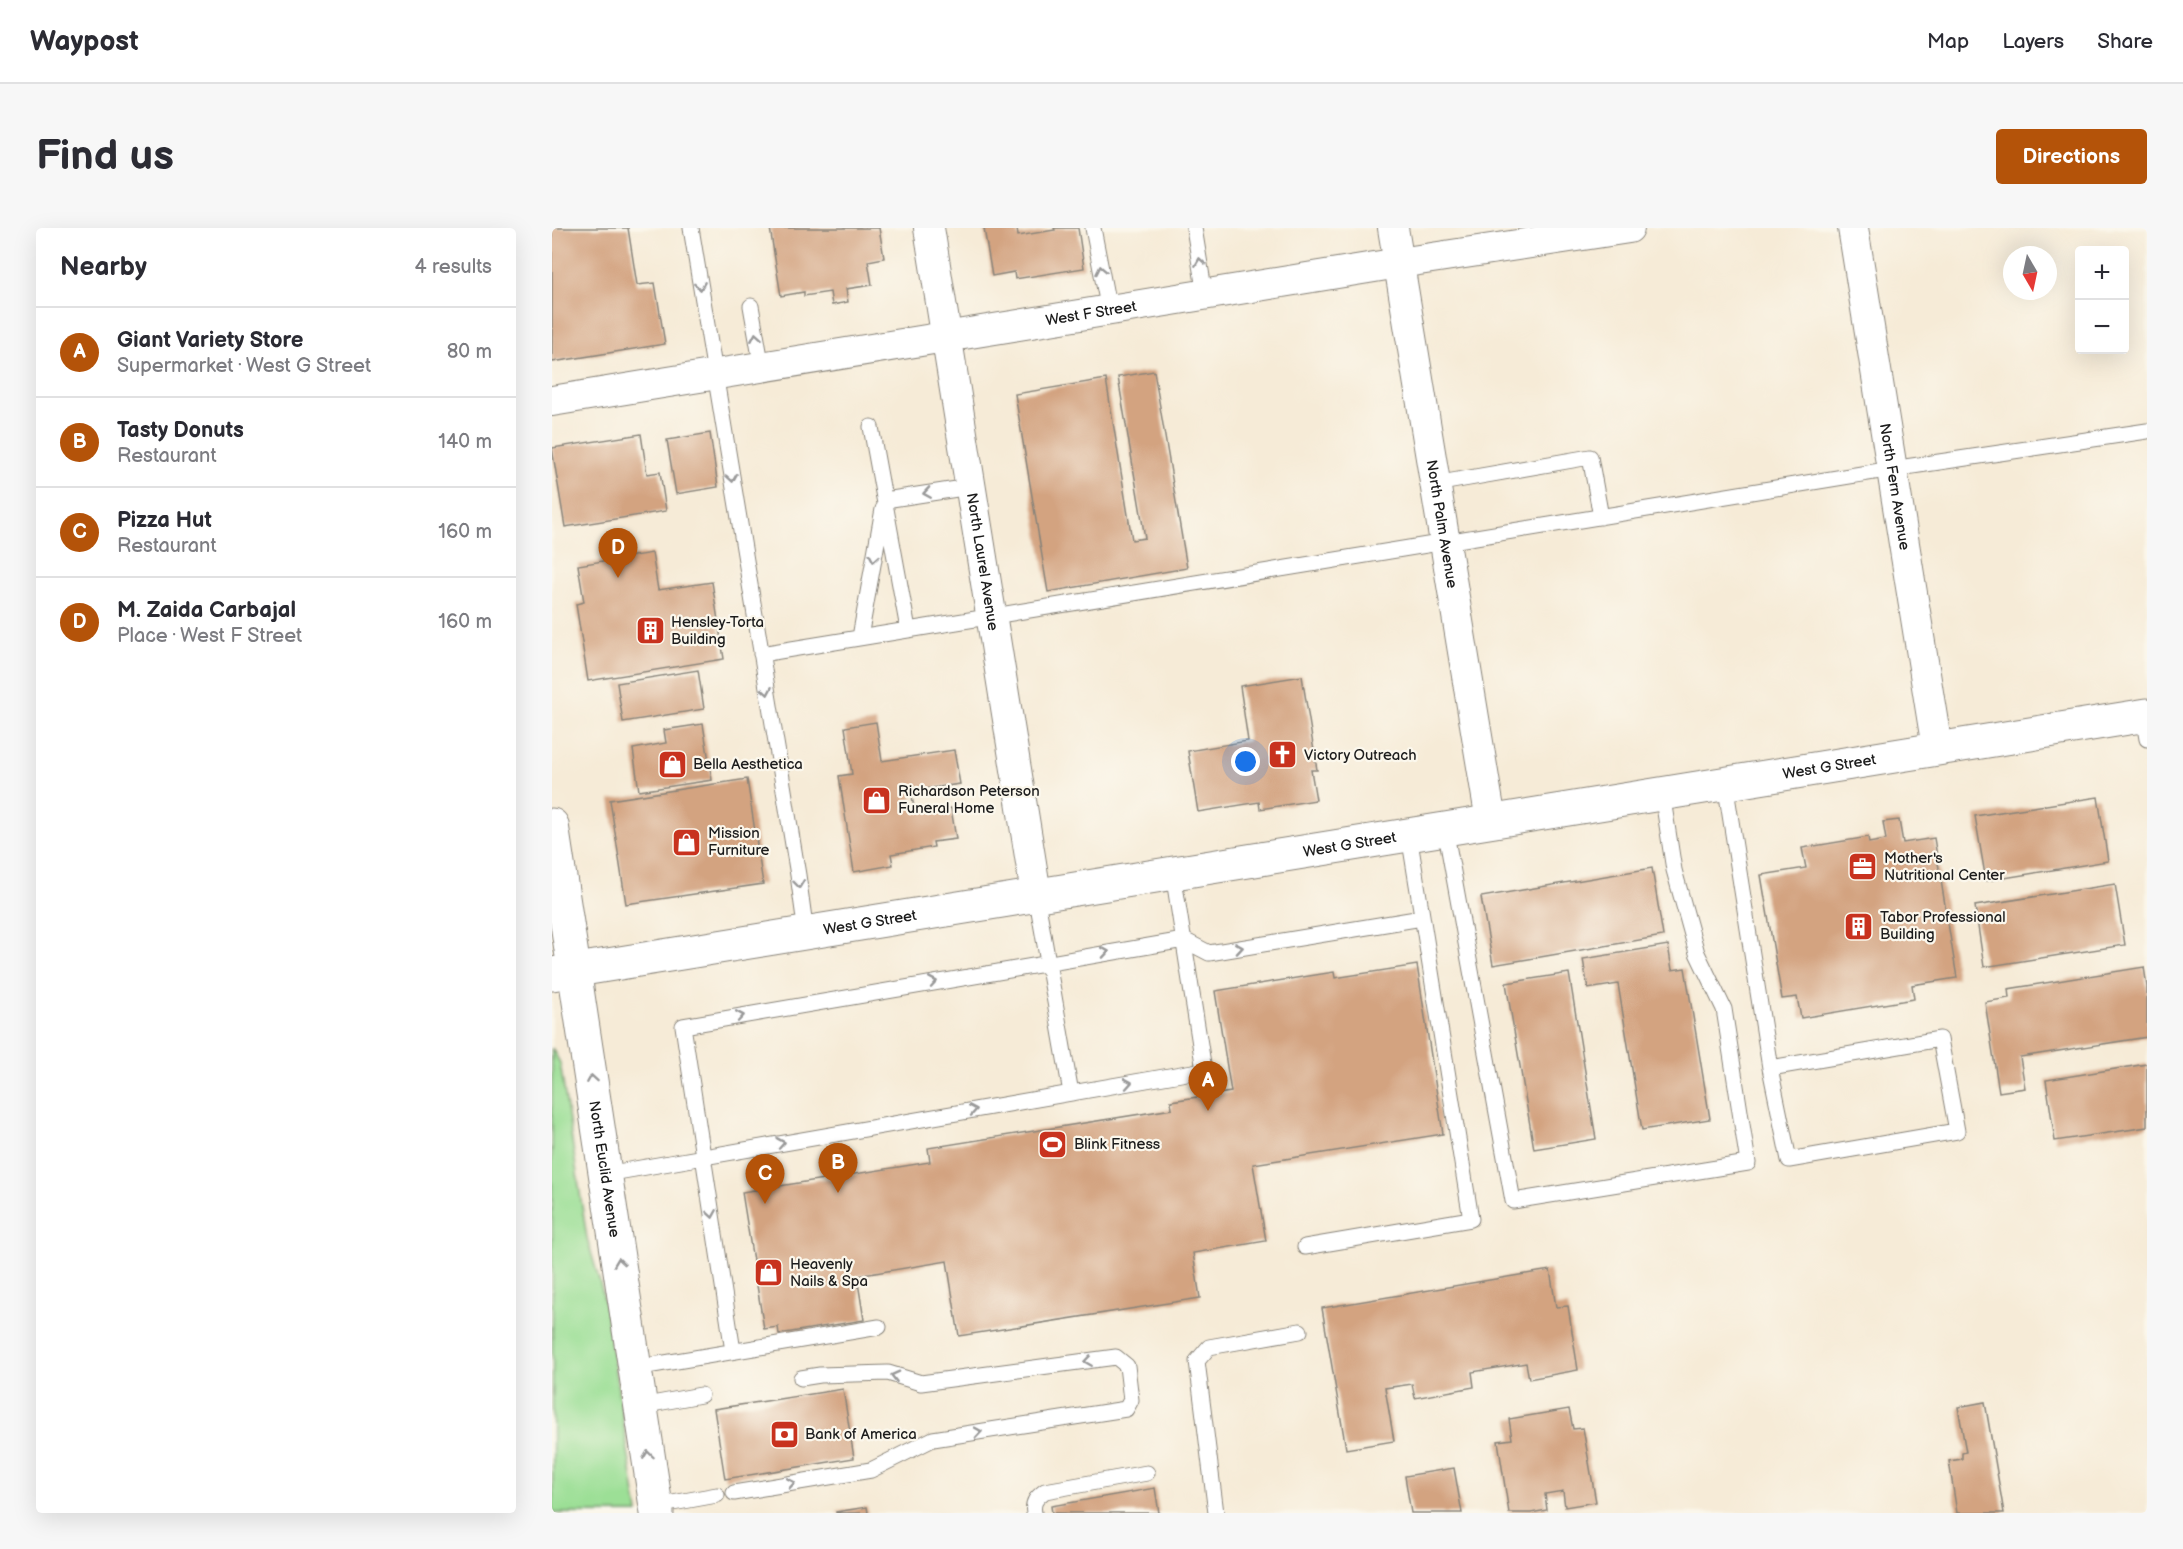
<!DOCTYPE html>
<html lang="en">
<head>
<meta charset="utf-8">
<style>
  :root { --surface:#fff; --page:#f7f7f7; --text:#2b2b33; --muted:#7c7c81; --line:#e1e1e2; --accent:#b45309 }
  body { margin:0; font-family:"Balsamiq Sans",sans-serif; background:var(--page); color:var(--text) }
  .controls { position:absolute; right:18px; top:18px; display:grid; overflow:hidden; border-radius:6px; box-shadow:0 6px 24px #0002 }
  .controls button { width:54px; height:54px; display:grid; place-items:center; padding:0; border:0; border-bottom:2px solid var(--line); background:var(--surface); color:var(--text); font:30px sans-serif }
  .compass { position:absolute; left:1451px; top:18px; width:54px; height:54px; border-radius:50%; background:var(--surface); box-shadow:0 6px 24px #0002; rotate:171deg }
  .you { position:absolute; left:694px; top:534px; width:21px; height:21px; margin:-15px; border:4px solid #fff; border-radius:50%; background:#1a73e8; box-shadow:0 0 0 9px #1a73e833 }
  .badge { display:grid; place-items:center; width:39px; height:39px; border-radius:50%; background:var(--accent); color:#fff; font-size:20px; font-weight:700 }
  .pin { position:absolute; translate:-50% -50px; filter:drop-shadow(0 2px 3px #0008) }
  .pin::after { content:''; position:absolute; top:32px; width:21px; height:18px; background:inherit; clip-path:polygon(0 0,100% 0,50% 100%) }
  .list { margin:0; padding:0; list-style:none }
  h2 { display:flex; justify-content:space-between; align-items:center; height:78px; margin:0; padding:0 24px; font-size:26px }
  h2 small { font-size:20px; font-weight:400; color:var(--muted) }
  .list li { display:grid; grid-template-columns:39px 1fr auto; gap:18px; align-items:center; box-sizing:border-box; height:90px; padding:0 24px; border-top:2px solid var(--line) }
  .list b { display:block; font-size:22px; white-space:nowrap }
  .list p { margin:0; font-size:20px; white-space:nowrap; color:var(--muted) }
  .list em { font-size:20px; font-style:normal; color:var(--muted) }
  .map { position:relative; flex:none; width:1595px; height:1285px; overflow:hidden; border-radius:6px }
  header { display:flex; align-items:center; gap:36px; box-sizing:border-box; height:84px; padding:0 30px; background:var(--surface); border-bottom:2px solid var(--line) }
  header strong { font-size:28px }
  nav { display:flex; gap:33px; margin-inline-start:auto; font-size:21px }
  .intro { display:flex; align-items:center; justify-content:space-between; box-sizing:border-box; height:144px; padding:0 36px }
  h1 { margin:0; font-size:42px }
  .button { padding:15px 27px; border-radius:6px; background:var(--accent); color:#fff; font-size:21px; font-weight:700 }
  main { display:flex; gap:36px; padding:0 36px }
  aside { flex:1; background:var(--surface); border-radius:6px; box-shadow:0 6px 24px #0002 }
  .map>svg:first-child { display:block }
  .green { fill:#9cdf96; stroke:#5c7e59; stroke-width:1.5 }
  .building { fill:#d3a380 }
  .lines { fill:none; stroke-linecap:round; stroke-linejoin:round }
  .service-casing { stroke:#89847a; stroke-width:17 }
  .minor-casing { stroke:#89847a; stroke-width:32 }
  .tertiary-casing { stroke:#89847a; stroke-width:35 }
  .primary-casing { stroke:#89847a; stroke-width:35 }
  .service { stroke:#fff; stroke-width:15 }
  .minor { stroke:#fff; stroke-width:30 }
  .tertiary { stroke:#fff; stroke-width:33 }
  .primary { stroke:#fff; stroke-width:33 }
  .oneway { stroke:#999 }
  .labels { text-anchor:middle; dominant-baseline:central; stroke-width:4.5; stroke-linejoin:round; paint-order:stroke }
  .street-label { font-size:15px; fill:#1c1c1c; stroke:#fbf7ec }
  .poi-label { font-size:15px; fill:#1c1c1c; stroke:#fbf7ec; text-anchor:start }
</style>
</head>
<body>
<header>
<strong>Waypost</strong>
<nav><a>Map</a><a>Layers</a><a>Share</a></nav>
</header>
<div class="intro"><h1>Find us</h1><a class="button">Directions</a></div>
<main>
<aside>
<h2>Nearby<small>4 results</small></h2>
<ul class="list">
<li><span class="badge">A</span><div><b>Giant Variety Store</b><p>Supermarket · West G Street</p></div><em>80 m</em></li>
<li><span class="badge">B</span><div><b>Tasty Donuts</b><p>Restaurant</p></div><em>140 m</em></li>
<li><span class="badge">C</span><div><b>Pizza Hut</b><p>Restaurant</p></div><em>160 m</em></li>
<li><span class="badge">D</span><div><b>M. Zaida Carbajal</b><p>Place · West F Street</p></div><em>160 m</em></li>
</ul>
</aside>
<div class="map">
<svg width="1595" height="1285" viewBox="0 0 1595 1285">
  <rect width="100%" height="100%" fill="#fbf7ec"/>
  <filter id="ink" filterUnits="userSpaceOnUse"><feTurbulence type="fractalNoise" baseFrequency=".0167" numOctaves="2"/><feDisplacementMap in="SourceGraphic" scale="12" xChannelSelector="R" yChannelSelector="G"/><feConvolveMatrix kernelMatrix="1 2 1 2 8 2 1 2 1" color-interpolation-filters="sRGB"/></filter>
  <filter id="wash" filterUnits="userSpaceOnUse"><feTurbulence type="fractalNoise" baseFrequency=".008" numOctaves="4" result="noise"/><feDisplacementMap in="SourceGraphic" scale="24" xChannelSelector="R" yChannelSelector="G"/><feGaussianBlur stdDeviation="1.35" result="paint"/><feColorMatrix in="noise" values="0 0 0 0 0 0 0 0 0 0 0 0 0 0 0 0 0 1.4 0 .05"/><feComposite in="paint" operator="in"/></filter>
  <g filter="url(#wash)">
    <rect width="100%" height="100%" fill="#f6ebd7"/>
    <path class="green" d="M0 820 8 835 35 1010 50 1062 86 1285H1Z"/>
    <g id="blocks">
      <path class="building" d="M0 0H76L85 57 103 55 113 116 0 134Z
        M218 0H327L332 30 316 33 320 57 294 61 296 74 280 77 278 64 252 68V64L229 68Z
        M432 0H465L466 8 503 2 502 0H526L532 40 463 51 462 44 440 48Z
        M602 143 635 340 496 364 463 166 554 151 580 312 593 310 566 149Z
        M158 205 166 259 124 266 115 212Z
        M89 206 95 246 108 244 114 283 13 299 0 220Z
        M100 325 106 362 160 354 172 431 36 453 24 376 32 374 26 337Z
        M146 442 152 481 71 494 65 455Z
        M750 448 765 542H759L764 572 708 581 707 574 646 584 636 523 696 513 688 458Z
        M324 494 330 533 402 522 408 556 359 563 363 585 399 580 404 611 381 614 382 619 339 626 341 637 302 644 287 548 300 546 293 499Z
        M151 496 160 552 87 563 81 521 114 515 112 502Z
        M195 551 211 656 74 676 58 572Z
        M1546 569 1556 633 1434 653 1423 588Z
        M1347 592 1351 615 1382 610 1405 750 1360 757 1362 771 1249 790 1245 769 1230 771 1209 647 1254 640 1250 620 1316 609 1317 615 1334 612 1331 594Z
        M1100 640 1111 708 941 737 929 669Z
        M1563 656 1573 717 1432 739 1423 678Z
        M1116 717 1120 742 1133 740 1158 891 1090 902 1066 756 1036 761 1031 731Z
        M865 737 891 906 701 936 714 1013 641 1025 648 1070 407 1108 395 1033 305 1048 312 1092 227 1106 226 1099 212 1101 190 964 378 934 376 920 620 881 619 873 679 864 663 763 782 744 783 750Z
        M1592 739 1595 759V809L1468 829 1473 860 1447 864 1433 774 1457 770 1456 761Z
        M1017 745 1044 911 982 921 954 755Z
        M1595 836V899L1503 913 1494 852Z
        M998 1042 1004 1079 1016 1078 1026 1142 977 1151 974 1135 920 1144 922 1159 863 1170 860 1156 833 1160 842 1213 794 1221 770 1080Z
        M291 1161 302 1230 173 1251 162 1181Z
        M1433 1174 1452 1285H1405L1397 1233 1410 1231V1225L1414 1224 1406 1179Z
        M1017 1181 1021 1201 1031 1200 1044 1274 1013 1279 1011 1263 993 1266 995 1282 979 1285H957L946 1213 960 1211 957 1191Z
        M902 1240 910 1285H859L853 1248Z
        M603 1260 607 1285H500L499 1278Z
        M315 1279 316 1285H284V1284Z"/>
    </g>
  </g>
  <g filter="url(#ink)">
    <use href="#blocks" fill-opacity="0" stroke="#89847a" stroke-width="1.5"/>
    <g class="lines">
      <defs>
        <path id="service" d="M139 0 246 647 254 705
          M541 0 557 83
          M642 0 653 67
          M199 78 210 140
          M319 199 356 401
          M883 256 1038 229 1049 289
          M333 272 418 259
          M308 409 331 281
          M209 426 1340 241 1595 203
          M1591 487 1595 511
          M1173 555 1218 840 1388 811 1405 903 1237 932 1218 840
          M893 600 961 973 1196 935 1172 781 1145 725 1122 642 1110 565
          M484 666 519 865
          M54 946 652 842 621 645
          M753 1019 919 991 857 607
          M181 1123 131 798 632 712 657 725 870 690
          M83 1140 327 1099
          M89 1178 149 1167
          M182 1265 319 1242 381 1211 574 1181 579 1172 575 1138 564 1129 369 1155 336 1145 268 1147 249 1150
          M104 1278 165 1267
          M482 1285C480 1274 484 1270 493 1263L595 1245
          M664 1285 645 1133 657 1119 748 1103"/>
        <g id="minor">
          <path id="s1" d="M377 0 484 666"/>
          <path id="s2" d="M841 0 939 593"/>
          <path id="s3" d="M1301 0 1385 520"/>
          <path id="s4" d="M0 173 847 35 1077 0"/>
        </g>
        <g id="tertiary">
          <path id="s5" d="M0 746 1595 487"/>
        </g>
        <g id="primary">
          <path id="s6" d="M0 597 105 1285"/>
        </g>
      </defs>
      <use href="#service" class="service-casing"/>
      <use href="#minor" class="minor-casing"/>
      <use href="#tertiary" class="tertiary-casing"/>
      <use href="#primary" class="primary-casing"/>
      <use href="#service" class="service"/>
      <use href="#minor" class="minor"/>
      <use href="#tertiary" class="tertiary"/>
      <use href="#primary" class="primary"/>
    </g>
    <defs><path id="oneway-chevron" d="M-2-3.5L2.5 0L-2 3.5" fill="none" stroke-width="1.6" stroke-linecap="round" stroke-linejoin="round" transform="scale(1.5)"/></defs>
    <g class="oneway">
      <use href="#oneway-chevron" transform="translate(648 34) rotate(-99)"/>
      <use href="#oneway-chevron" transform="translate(549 42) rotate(-101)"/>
      <use href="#oneway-chevron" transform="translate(148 58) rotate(81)"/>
      <use href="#oneway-chevron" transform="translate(204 109) rotate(-100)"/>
      <use href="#oneway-chevron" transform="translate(180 250) rotate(81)"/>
      <use href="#oneway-chevron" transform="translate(375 265) rotate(171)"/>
      <use href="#oneway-chevron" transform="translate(322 330) rotate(100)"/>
      <use href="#oneway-chevron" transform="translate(215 463) rotate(80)"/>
      <use href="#oneway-chevron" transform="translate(247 656) rotate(83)"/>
      <use href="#oneway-chevron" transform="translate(687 720) rotate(-9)"/>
      <use href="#oneway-chevron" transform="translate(553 724) rotate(-9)"/>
      <use href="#oneway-chevron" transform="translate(381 754) rotate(-10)"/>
      <use href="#oneway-chevron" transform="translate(188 788) rotate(-10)"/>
      <use href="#oneway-chevron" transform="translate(40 851) rotate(-99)"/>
      <use href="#oneway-chevron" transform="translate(576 855) rotate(-10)"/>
      <use href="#oneway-chevron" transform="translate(421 882) rotate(-10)"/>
      <use href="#oneway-chevron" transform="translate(229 915) rotate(-10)"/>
      <use href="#oneway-chevron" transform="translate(160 986) rotate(81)"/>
      <use href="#oneway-chevron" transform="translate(67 1034) rotate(-98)"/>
      <use href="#oneway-chevron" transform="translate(536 1133) rotate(172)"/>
      <use href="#oneway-chevron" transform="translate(343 1148) rotate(-166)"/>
      <use href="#oneway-chevron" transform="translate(426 1204) rotate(-9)"/>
      <use href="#oneway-chevron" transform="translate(96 1227) rotate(-98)"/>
      <use href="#oneway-chevron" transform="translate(239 1255) rotate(-10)"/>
    </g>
  </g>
  <defs>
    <symbol id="building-square" viewBox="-11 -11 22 22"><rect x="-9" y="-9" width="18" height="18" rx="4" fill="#c8321e" stroke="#fbf7ec"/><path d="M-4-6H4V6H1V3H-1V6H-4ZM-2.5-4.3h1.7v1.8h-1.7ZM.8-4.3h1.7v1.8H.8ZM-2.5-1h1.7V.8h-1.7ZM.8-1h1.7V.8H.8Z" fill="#fff"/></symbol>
    <symbol id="church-square" viewBox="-11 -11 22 22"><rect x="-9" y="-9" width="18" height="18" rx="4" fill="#c8321e" stroke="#fbf7ec"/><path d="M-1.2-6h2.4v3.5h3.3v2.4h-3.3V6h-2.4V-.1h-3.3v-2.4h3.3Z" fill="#fff"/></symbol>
    <symbol id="shop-square" viewBox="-11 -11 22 22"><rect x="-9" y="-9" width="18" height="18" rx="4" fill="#c8321e" stroke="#fbf7ec"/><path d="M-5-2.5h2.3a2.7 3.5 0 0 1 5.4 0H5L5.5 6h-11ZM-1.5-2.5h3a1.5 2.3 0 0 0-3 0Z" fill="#fff"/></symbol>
    <symbol id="office-square" viewBox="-11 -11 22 22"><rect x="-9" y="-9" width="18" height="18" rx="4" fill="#c8321e" stroke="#fbf7ec"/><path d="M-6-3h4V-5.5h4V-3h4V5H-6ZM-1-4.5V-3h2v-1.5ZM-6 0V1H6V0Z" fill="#fff"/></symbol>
    <symbol id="stadium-square" viewBox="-11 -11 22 22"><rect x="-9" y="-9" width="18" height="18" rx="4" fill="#c8321e" stroke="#fbf7ec"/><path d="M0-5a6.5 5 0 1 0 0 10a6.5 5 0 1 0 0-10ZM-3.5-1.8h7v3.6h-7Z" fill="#fff"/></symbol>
    <symbol id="bank-square" viewBox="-11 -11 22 22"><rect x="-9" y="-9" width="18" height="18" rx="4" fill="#c8321e" stroke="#fbf7ec"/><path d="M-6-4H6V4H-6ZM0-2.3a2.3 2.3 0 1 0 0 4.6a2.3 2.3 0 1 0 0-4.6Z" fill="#fff"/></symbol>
  </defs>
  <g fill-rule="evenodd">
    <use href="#building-square" x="82" y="386" width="33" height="33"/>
    <use href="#church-square" x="714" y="510" width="33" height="33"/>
    <use href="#shop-square" x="104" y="520" width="33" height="33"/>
    <use href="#shop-square" x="308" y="556" width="33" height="33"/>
    <use href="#shop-square" x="118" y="598" width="33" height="33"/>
    <use href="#office-square" x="1294" y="622" width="33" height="33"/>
    <use href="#building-square" x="1290" y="682" width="33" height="33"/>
    <use href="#stadium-square" x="484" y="900" width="33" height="33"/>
    <use href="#shop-square" x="200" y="1028" width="33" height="33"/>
    <use href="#bank-square" x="216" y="1190" width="33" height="33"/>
  </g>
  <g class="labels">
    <g class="street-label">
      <text stroke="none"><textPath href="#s4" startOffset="546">West F Street</textPath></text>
      <text stroke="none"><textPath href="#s3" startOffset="262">North Fern Avenue</textPath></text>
      <text stroke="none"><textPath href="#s2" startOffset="300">North Palm Avenue</textPath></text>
      <text stroke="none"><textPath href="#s1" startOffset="338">North Laurel Avenue</textPath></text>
      <text stroke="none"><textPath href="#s5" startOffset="1294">West G Street</textPath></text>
      <text stroke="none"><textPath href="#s5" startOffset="808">West G Street</textPath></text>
      <text stroke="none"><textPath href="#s5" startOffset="322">West G Street</textPath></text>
      <text stroke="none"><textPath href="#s6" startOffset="348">North Euclid Avenue</textPath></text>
    </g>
    <g class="poi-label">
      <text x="119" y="394">Hensley-Torta<tspan x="119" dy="17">Building</tspan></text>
      <text x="752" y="527">Victory Outreach</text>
      <text x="141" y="536">Bella Aesthetica</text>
      <text x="346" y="563">Richardson Peterson<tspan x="346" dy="17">Funeral Home</tspan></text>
      <text x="156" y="605">Mission<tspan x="156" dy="17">Furniture</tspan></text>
      <text x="1332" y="630">Mother's<tspan x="1332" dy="17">Nutritional Center</tspan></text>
      <text x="1328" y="689">Tabor Professional<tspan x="1328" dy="17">Building</tspan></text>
      <text x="522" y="916">Blink Fitness</text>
      <text x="238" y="1036">Heavenly<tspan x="238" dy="17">Nails &amp; Spa</tspan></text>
      <text x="253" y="1206">Bank of America</text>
    </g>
  </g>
</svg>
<div class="controls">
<button>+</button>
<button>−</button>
</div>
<svg class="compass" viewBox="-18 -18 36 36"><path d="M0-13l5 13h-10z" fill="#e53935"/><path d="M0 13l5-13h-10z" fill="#7c7c81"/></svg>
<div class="you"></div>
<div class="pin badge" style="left:656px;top:883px">A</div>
<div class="pin badge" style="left:286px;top:965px">B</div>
<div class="pin badge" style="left:213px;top:976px">C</div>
<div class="pin badge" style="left:66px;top:350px">D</div>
</div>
</main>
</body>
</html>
